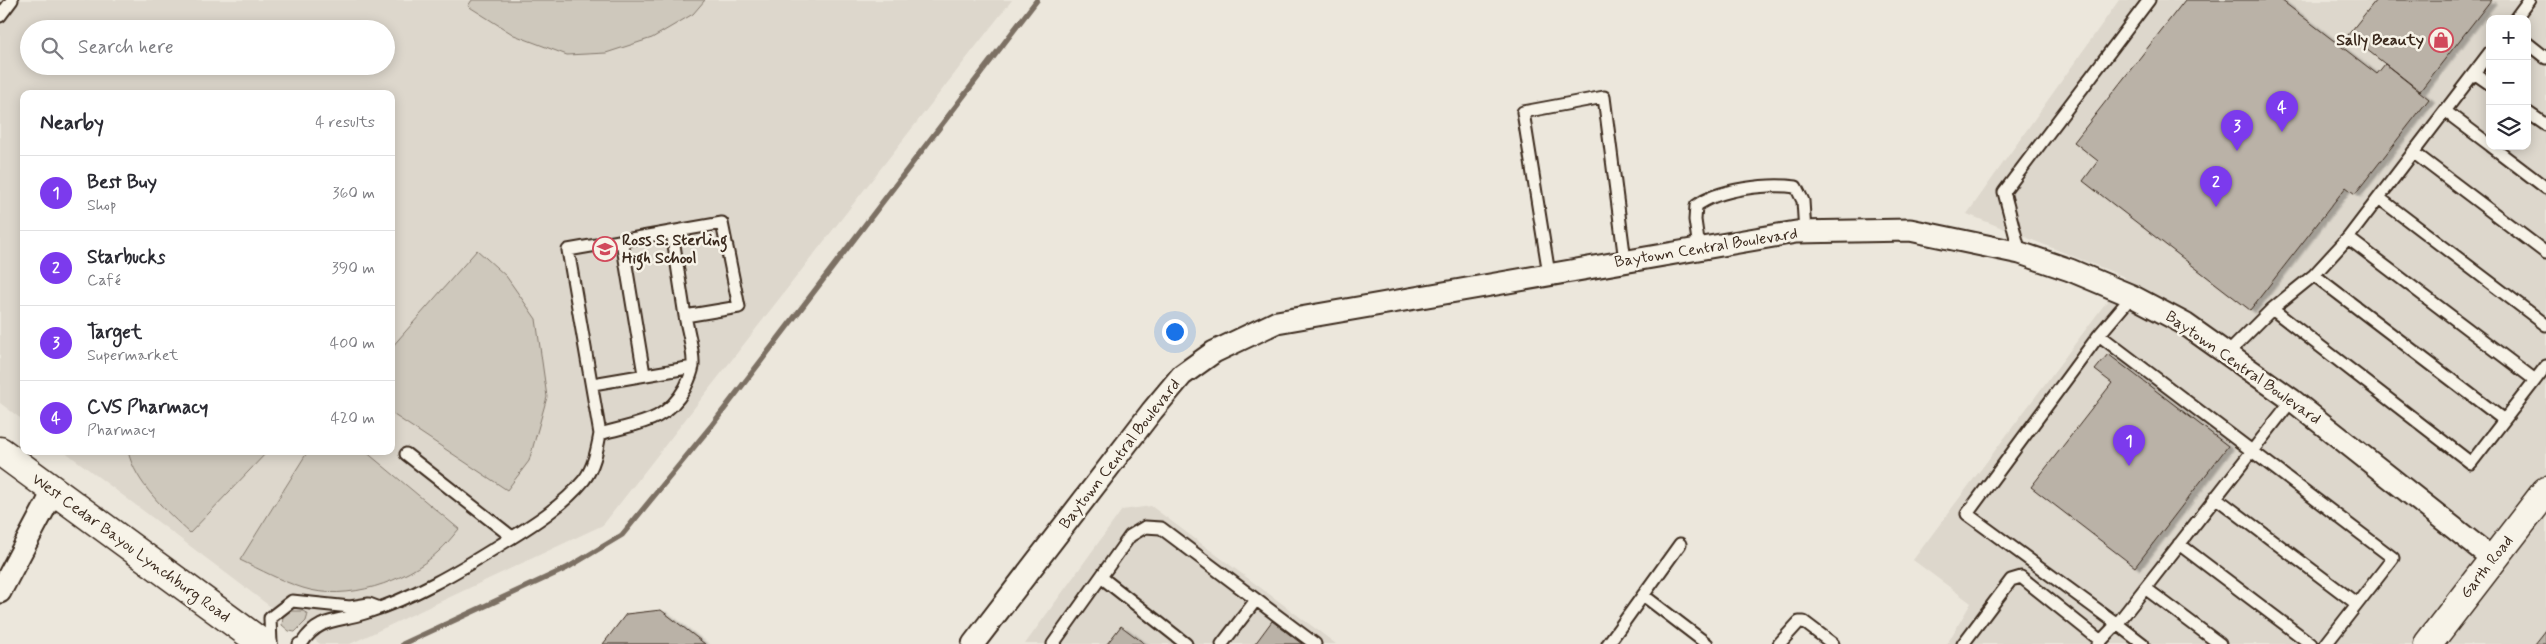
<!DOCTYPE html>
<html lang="en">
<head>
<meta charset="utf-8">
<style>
  :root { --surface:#fff; --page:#f2f2f3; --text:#2b2b33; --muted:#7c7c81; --line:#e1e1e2; --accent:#7c3aed }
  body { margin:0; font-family:Mynerve,sans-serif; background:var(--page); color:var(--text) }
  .controls { position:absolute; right:15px; top:15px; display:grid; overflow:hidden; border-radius:10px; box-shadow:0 2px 12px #0003 }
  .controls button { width:45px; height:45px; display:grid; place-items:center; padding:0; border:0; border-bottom:1px solid var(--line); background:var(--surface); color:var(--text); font:25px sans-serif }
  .you { position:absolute; left:1174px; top:331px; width:18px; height:18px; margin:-12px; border:4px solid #fff; border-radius:50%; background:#1a73e8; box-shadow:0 0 0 8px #1a73e833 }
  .badge { display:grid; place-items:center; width:32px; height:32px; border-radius:50%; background:var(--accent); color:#fff; font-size:16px; font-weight:700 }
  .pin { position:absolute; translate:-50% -41px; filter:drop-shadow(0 1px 2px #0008) }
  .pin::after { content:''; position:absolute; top:26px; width:18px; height:15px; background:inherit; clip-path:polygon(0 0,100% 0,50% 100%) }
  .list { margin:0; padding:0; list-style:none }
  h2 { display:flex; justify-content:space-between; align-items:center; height:65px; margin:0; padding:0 20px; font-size:21px }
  h2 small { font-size:16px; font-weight:400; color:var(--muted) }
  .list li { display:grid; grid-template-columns:32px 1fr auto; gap:15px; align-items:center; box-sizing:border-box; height:75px; padding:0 20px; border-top:1px solid var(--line) }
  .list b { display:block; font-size:19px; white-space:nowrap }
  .list p { margin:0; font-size:16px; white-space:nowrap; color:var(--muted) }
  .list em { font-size:16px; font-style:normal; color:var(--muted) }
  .icon { flex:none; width:28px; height:28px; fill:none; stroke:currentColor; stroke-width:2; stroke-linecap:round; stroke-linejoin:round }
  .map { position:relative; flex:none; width:2546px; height:644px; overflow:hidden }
  .search { position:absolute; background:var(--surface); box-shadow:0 2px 12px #0003; left:20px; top:20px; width:375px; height:55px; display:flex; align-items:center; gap:12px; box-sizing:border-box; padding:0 18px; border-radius:28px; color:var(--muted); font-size:19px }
  .panel { position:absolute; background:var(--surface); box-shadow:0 2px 12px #0003; left:20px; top:90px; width:375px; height:365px; border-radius:10px }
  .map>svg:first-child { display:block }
  .built { fill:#ddd7cc; fill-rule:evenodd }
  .green { fill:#cec8bc; stroke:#84796d }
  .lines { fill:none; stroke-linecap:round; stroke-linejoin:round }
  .stream { stroke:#7c7064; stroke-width:5.5 }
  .building { fill:#bab2a7; stroke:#3b2a1e; filter:url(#shadow) }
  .service-casing { stroke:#3b2a1e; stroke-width:15 }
  .minor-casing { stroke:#3b2a1e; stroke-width:25 }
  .secondary-casing { stroke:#3b2a1e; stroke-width:31 }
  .service { stroke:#f7f3e8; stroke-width:11 }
  .minor { stroke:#f7f3e8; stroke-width:21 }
  .secondary { stroke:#f7f3e8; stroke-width:28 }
  .labels { text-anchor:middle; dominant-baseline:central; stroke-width:5; stroke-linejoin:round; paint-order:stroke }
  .poi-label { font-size:16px; font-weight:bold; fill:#3b2a1e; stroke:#f7f3e8; text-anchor:end }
  .street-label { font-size:16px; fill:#3b2a1e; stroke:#f7f3e8 }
</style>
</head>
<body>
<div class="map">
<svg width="2546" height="644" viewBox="0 0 2546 644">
  <defs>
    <filter id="shadow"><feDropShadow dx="5.5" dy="3" stdDeviation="1" flood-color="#0004"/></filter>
  </defs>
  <rect width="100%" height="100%" fill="#ece7dc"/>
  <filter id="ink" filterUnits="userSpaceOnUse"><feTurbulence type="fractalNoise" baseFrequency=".02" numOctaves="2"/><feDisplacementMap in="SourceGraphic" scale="10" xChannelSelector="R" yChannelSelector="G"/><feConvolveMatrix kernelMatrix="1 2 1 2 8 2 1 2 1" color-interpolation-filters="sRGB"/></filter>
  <g filter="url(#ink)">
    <path class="built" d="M0 0H1012L603 525 350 644H320L64 451H391V94H24V421L0 403ZM29 29H386V66H29Z
      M2119 0H2546V644H1947L1971 603 1913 560 2125 277 1967 214ZM2490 19H2527V146H2490Z
      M1151 506 1336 644H1025L1122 510Z"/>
    <path class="green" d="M472 0H705L693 14 652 38 606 53 567 55 514 35 468 6Z
      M477 250 506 276 536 319 547 397 529 461 507 490 391 413V348Z
      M128 451H268L190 533C167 512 135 483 128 451Z
      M308 451H365L459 529C452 537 446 545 438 552 406 582 346 602 303 588 281 581 261 570 240 560Z
      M290 611H303L308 614 306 621 295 632 289 631 282 625 283 617Z"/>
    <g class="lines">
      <path class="stream" d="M403 644 567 568 622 535 712 425 1037 0"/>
    </g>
    <path class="building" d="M2185 0H2281L2377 74 2385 64 2429 99 2355 194 2346 187 2250 310 2083 181 2098 161 2074 142Z
      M2376 0H2491L2420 91 2348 35Z
      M2108 354 2228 446 2135 567 2031 487 2112 383 2095 370Z
      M661 610 705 644H603L626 614Z
      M1272 621 1302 644H1255Z
      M1121 626 1145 644H1107Z
      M2546 630V644H2535Z"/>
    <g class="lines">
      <defs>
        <path id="service" d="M0 16 12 0
          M2515 19 2529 0
          M2527 43 2546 58
          M2474 73 2490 84
          M2445 111 2490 145
          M2527 112 2546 125
          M2491 146 2546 188
          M2413 152 2546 253
          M2379 198 2546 325
          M722 223 739 307 685 316C688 332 694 351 693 366 692 373 688 382 685 388 665 424 636 423 600 434L568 250Z
          M672 232 685 316
          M2348 238 2535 380
          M622 241 644 374
          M1699 248 1695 220 1696 206C1718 189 1769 183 1796 187L1803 201 1805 232
          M2020 253 2004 192 2149 0
          M1549 274 1523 112 1604 97 1625 261
          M2314 275 2504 420
          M2272 309 2471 463 2546 366
          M2099 335 2393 558 2326 644
          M2227 354 2272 309 2314 275 2348 238 2490 52
          M593 384 693 367
          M406 454 512 537
          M2215 497 2357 604
          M2179 544 2311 644
          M1101 577 1186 644
          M2145 588 2220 644
          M1643 595 1707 644
          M271 644 270 618 292 601 350 607 369 604 377 607
          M299 644 302 643C319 617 338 622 365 613 413 598 457 572 500 545 529 527 561 508 584 480 594 467 597 450 600 434
          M1053 644 1130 536 1145 527 1161 528 1315 644
          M1222 644 1256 600
          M1608 644 1680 544
          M1779 644 1799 622H1804L1833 644
          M1963 644 2011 580 2021 577 2101 641
          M2098 644 2117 624 1967 514 2099 335 2132 296
          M2143 644 2117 624 2292 400"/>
        <path id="minor" d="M0 592 53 492
          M973 644 1152 411 1182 375 1214 352 1277 322 1796 232 1910 230 2020 253 2070 270 2132 296 2185 324 2292 400 2493 559"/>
        <path id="secondary" d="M0 451 263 644
          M2428 644 2546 491"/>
      </defs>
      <use href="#service" class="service-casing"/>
      <use href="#minor" class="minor-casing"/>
      <use href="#secondary" class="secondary-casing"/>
      <use href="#service" class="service"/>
      <use href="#minor" class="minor"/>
      <use href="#secondary" class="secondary"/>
    </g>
  </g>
  <defs>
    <symbol id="shop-ring" viewBox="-11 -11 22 22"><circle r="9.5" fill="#f7f3e8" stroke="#d1495b" stroke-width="1.5"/><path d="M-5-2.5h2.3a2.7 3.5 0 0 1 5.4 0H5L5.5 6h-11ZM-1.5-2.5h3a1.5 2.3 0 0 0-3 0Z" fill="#d1495b"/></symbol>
    <symbol id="school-ring" viewBox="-11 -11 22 22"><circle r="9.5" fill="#f7f3e8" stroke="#d1495b" stroke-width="1.5"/><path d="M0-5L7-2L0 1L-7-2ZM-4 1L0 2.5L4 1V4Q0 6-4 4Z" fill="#d1495b"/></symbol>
  </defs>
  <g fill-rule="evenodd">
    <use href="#shop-ring" x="2427" y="26" width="28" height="28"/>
    <use href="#school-ring" x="591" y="235" width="28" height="28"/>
  </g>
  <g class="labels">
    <g class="poi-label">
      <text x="2424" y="40">Sally Beauty</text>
      <text x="622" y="240" text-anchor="start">Ross S. Sterling<tspan x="622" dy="18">High School</tspan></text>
    </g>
    <g class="street-label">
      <text transform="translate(1706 248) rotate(-9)">Baytown Central Boulevard</text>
      <text transform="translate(2243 368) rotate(35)">Baytown Central Boulevard</text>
      <text transform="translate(1120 454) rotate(-52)">Baytown Central Boulevard</text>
      <text transform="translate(131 548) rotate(36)">West Cedar Bayou Lynchburg Road</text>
      <text transform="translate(2487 567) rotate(-52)">Garth Road</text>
    </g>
  </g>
</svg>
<div class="controls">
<button>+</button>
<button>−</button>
<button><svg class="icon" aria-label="layers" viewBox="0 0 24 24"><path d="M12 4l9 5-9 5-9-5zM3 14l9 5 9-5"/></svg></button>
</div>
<div class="you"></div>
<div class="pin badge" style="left:2129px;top:466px">1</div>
<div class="pin badge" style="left:2216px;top:207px">2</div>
<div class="pin badge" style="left:2237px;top:151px">3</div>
<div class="pin badge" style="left:2282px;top:132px">4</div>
<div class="search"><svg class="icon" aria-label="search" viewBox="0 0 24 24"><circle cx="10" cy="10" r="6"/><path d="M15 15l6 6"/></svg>Search here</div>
<section class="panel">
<h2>Nearby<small>4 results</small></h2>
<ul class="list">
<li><span class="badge">1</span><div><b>Best Buy</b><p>Shop</p></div><em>360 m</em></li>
<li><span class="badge">2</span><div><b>Starbucks</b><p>Café</p></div><em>390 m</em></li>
<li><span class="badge">3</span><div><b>Target</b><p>Supermarket</p></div><em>400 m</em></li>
<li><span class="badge">4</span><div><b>CVS Pharmacy</b><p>Pharmacy</p></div><em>420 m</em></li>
</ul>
</section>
</div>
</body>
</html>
